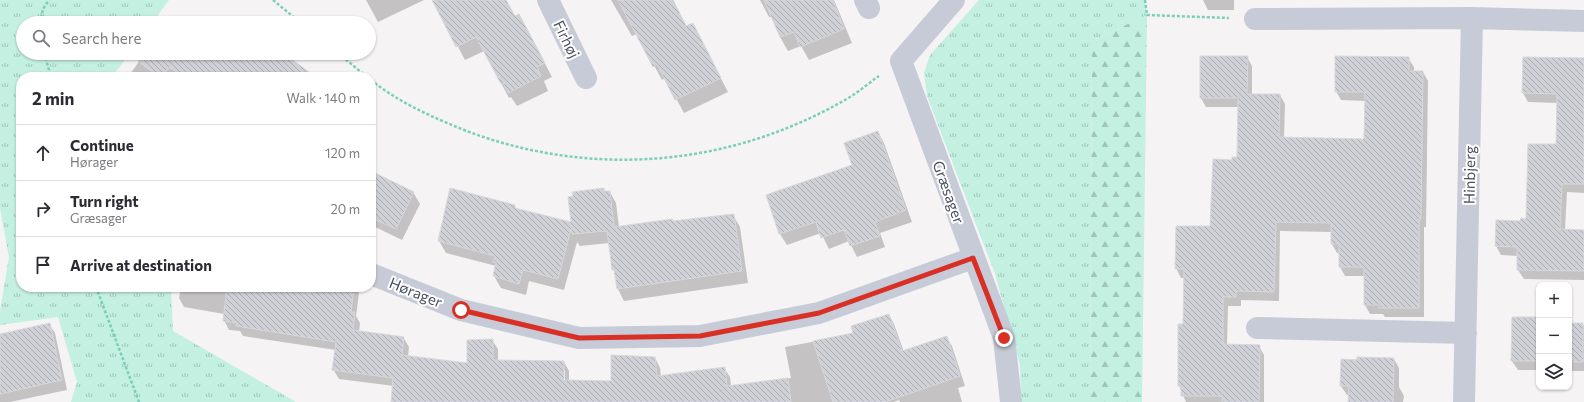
<!DOCTYPE html>
<html lang="en">
<head>
<meta charset="utf-8">
<style>
  :root { --surface:#fff; --page:#f2f2f3; --text:#2b2b33; --muted:#7c7c81; --line:#e1e1e2 }
  body { margin:0; font-family:Commissioner,sans-serif; background:var(--page); color:var(--text) }
  .controls { position:absolute; right:12px; bottom:12px; display:grid; overflow:hidden; border-radius:8px; box-shadow:0 1px 3px #0004 }
  .controls button { width:36px; height:36px; display:grid; place-items:center; padding:0; border:0; border-bottom:1px solid var(--line); background:var(--surface); color:var(--text); font:20px sans-serif }
  .stop { position:absolute; width:12px; height:12px; margin:-9px; border:3px solid #d93025; border-radius:50%; background:#fff }
  .stop.end { background:#d93025; border-color:#fff; box-shadow:0 1px 4px #0008 }
  .list { margin:0; padding:0; list-style:none }
  h2 { display:flex; justify-content:space-between; align-items:center; height:52px; margin:0; padding:0 16px; font-size:17px }
  h2 small { font-size:13px; font-weight:400; color:var(--muted) }
  .list li { display:grid; grid-template-columns:26px 1fr auto; gap:12px; align-items:center; box-sizing:border-box; height:56px; padding:0 16px; border-top:1px solid var(--line) }
  .list b { display:block; font-size:15px; white-space:nowrap }
  .list p { margin:0; font-size:13px; white-space:nowrap; color:var(--muted) }
  .list em { font-size:13px; font-style:normal; color:var(--muted) }
  .icon { flex:none; width:22px; height:22px; fill:none; stroke:currentColor; stroke-width:2; stroke-linecap:round; stroke-linejoin:round }
  .map { position:relative; flex:none; width:1584px; height:402px; overflow:hidden }
  .search { position:absolute; background:var(--surface); box-shadow:0 1px 3px #0004; left:16px; top:16px; width:360px; height:44px; display:flex; align-items:center; gap:10px; box-sizing:border-box; padding:0 14px; border-radius:22px; color:var(--muted); font-size:15px }
  .panel { position:absolute; background:var(--surface); box-shadow:0 1px 3px #0004; left:16px; top:72px; width:360px; height:220px; border-radius:16px }
  .map>svg:first-child { display:block }
  .grass { fill:url(#grass-tufts) }
  .forest { fill:url(#forest-firs) }
  .shadow { fill:#0003; fill-rule:evenodd }
  .building { fill:url(#building-back-hatch); stroke:#d7d7de }
  .lines { fill:none; stroke-linecap:round; stroke-linejoin:round }
  .path { stroke:#7acfba; stroke-width:2.5; stroke-dasharray:3 2; stroke-linecap:butt }
  .street { stroke:#c7cbd7; stroke-width:22 }
  .route { stroke:#d93025; stroke-width:5 }
  .labels { text-anchor:middle; dominant-baseline:central; stroke-width:4; stroke-linejoin:round; paint-order:stroke }
  .street-label { font-size:15px; fill:#4a5060; stroke:#fff }
</style>
</head>
<body>
<div class="map">
<svg width="1584" height="402" viewBox="0 0 1584 402">
  <defs>
    <pattern id="grass-tufts" width="24" height="20" patternUnits="userSpaceOnUse"><rect width="24" height="20" fill="#c3f0e0"/><path d="M3 7l-1-3M5 7V3M7 7l1-3M15 17l-1-3M17 17v-4M19 17l1-3" fill="none" stroke="#a0c5b9"/></pattern>
    <pattern id="forest-firs" width="22" height="20" patternUnits="userSpaceOnUse"><rect width="22" height="20" fill="#c3f0e0"/><path d="M5 1l3.5 6h-7zM16 11l3.5 6h-7z" fill="#a0c5b9"/></pattern>
    <pattern id="building-back-hatch" width="6" height="6" patternUnits="userSpaceOnUse"><rect width="6" height="6" fill="#cfd1d7"/><path d="M-1 5l2 2M0 0l6 6M5-1l2 2" fill="none" stroke="#aaacb2"/></pattern>
  </defs>
  <rect width="100%" height="100%" fill="#f5f3f3"/>
  <path class="grass" d="M0 0H169L152 23H23V53H130L112 77H21V287H171L173 331 296 402H71L77 382 58 317 0 325V311L9 257 0 208Z
    M979 0H1145L1147 15 1092 41 1090 402H1021L1020 365 995 274 927 96 924 73 930 55Z"/>
  <path class="forest" d="M1147 15 1142 402H1090L1092 41Z"/>
  <path class="shadow" d="M366 0H424L378 22Z
    M433 0H506L515 17 527 29 552 77 544 81 548 91 517 106 511 97 509 98 484 51 465 60Z
    M611 0H673L687 27 700 38 728 92 684 113 665 78 662 80 637 34 632 36Z
    M760 0H834L852 43 809 60 801 46 788 51 780 37 772 17H769Z
    M1203 0H1234V10H1208Z
    M171 17 179 23H167Z
    M145 53H240L309 77H128Z
    M1247 57 1252 66V95H1280L1285 104 1284 138 1365 140 1366 101 1341 100 1336 91 1408 58 1414 67V72H1423L1428 81 1426 227H1424V317H1385L1383 314H1370L1365 305V276H1345L1340 267V253H1337L1332 244V232L1280 231 1279 301 1241 300V306H1228L1227 345 1259 346 1264 355V402H1186L1179 386 1184 325 1185 278H1181L1176 268 1211 227 1233 161 1238 158 1239 107H1206L1201 98Z
    M1524 58 1584 59V193L1567 192 1565 230 1584 231V280L1524 279 1518 270V256L1501 255 1496 246V221L1521 222 1527 220 1557 146 1558 103 1528 102 1523 93Z
    M878 132 884 143 912 222 880 233 885 247 857 257 849 241 829 249 821 233 787 245 780 234 767 196 853 165Z
    M371 172 413 192 420 204 402 240 371 225Z
    M603 190 605 192H610L616 203 619 227 673 222 733 215 740 227 748 283 624 301 618 289 609 243 580 246 577 242 564 290 529 281 526 295 501 288 494 276 496 266 446 253 439 241 514 206 517 210 572 223Z
    M181 287H264L312 294 313 287H356L359 293 356 316 360 323 359 332 403 337 409 347 408 357 468 364 492 340 498 349V361L564 362 569 371V381L612 382 655 358 660 368 661 377 724 368 730 377 731 386 791 378 785 347 855 334 889 315 894 324 904 352 946 337 952 346 965 386 958 388 962 402H900L899 400 894 402H392L394 386 339 379 333 369 336 350 243 336 240 331 229 330 224 320V314L184 307 179 298ZM563 370H565V385L563 384Z
    M1539 318V370H1518L1512 361Z
    M49 324 55 333 67 390 10 402H0V335Z
    M1569 324H1583L1584 326V371H1569Z
    M1394 359 1399 368V387L1404 396 1403 402H1349V395H1347L1341 386 1342 360Z"/>
  <path class="building" d="M432 0H506L515 16 519 14 545 63 537 67 541 76 508 93 503 83 501 84 476 37 456 47Z
    M618 0H673L686 26 693 23 721 78 675 100 657 64 653 67Z
    M764 0H833L844 29 800 47 794 32 780 37Z
    M144 53H283L316 77H184L169 67 162 77H159L138 61Z
    M1200 56H1248L1247 94H1280L1279 137 1364 139 1365 92H1335V56L1409 57V71H1423L1421 219H1419V308H1379V305H1364V267H1339V244H1331V223L1276 222 1274 292 1236 291V297H1223V344L1260 345 1259 402H1222V396H1181V387L1178 386V324H1183L1184 269H1175L1176 226H1210L1213 159 1232 160V157H1237L1238 98H1200Z
    M1523 57 1584 58V184H1562L1560 229 1584 230V271L1517 270V247L1495 246 1496 220 1520 221 1521 218 1526 219 1528 144H1556L1557 94 1522 93Z
    M878 131 906 210 875 222 880 236 850 246 844 230 821 238 816 222 779 234 766 195 852 165 844 143Z
    M371 171 414 192 396 229 371 218Z
    M450 188 515 205V208L571 222 568 197 573 196 572 192 604 188V191H610L614 227 672 219 673 221 734 214 742 271 617 289 614 270H612L607 231 572 234 571 229 558 279 523 270 519 284 493 276 496 262H493L495 256 438 241Z
    M227 287H271L311 293 312 287H354L351 312H355L353 330 404 337 402 355 467 363V340L493 339V360L564 361V380L611 381V355L655 357 657 376 725 367 727 386 788 378 791 402H391L393 378 332 370 336 342 236 326 237 323 223 321Z
    M889 314 902 351 947 336 960 376 885 402H833L813 341 853 333 851 326Z
    M1512 317H1539V361H1511Z
    M50 323 62 380 0 394V334Z
    M1569 323H1583V362H1569Z
    M1357 357 1394 358 1393 402H1348L1349 386H1340L1341 359 1357 360Z"/>
  <g class="lines">
    <path class="path" d="M273 0 301 23
      M1145 0 1147 15 1229 18
      M40 23 43 9 49 0
      M44 53 49 70 48 77
      M338 53 367 77
      M371 80C398 102 432 117 464 130 591 179 732 167 850 97 860 91 870 82 879 76
      M96 287 139 402"/>
    <path class="street" d="M548 0 586 78
      M865 0 869 8
      M954 0 901 61 1004 338 1011 402
      M1255 19 1472 18 1584 21
      M371 274 461 310 579 338 700 336 819 313 973 258
      M1257 328 1466 333
      M1464 402 1472 18"/>
  </g>
  <g class="lines">
    <path class="route" d="M461 310 579 338 700 336 819 313 973 258 1004 338"/>
  </g>
  <g class="labels">
    <g class="street-label">
      <text transform="translate(567 39) rotate(64)">Firhøj</text>
      <text transform="translate(1469 175) rotate(-89)">Hinbjerg</text>
      <text transform="translate(949 192) rotate(70)">Græsager</text>
      <text transform="translate(416 292) rotate(22)">Hørager</text>
    </g>
  </g>
</svg>
<div class="controls">
<button>+</button>
<button>−</button>
<button><svg class="icon" aria-label="layers" viewBox="0 0 24 24"><path d="M12 4l9 5-9 5-9-5zM3 14l9 5 9-5"/></svg></button>
</div>
<div class="stop" style="left:461px;top:310px"></div>
<div class="stop end" style="left:1004px;top:338px"></div>
<div class="search"><svg class="icon" aria-label="search" viewBox="0 0 24 24"><circle cx="10" cy="10" r="6"/><path d="M15 15l6 6"/></svg>Search here</div>
<section class="panel">
<h2>2 min<small>Walk · 140 m</small></h2>
<ul class="list">
<li><svg class="icon" aria-label="ahead" viewBox="0 0 24 24"><path d="M12 20V5M6 11l6-6 6 6"/></svg><div><b>Continue</b><p>Hørager</p></div><em>120 m</em></li>
<li><svg class="icon" aria-label="right" viewBox="0 0 24 24"><path d="M7 20v-9h11M14 6l5 5-5 5"/></svg><div><b>Turn right</b><p>Græsager</p></div><em>20 m</em></li>
<li><svg class="icon" aria-label="arrive" viewBox="0 0 24 24"><path d="M6 21V4h12l-3 4 3 4H6"/></svg><div><b>Arrive at destination</b></div></li>
</ul>
</section>
</div>
</body>
</html>
